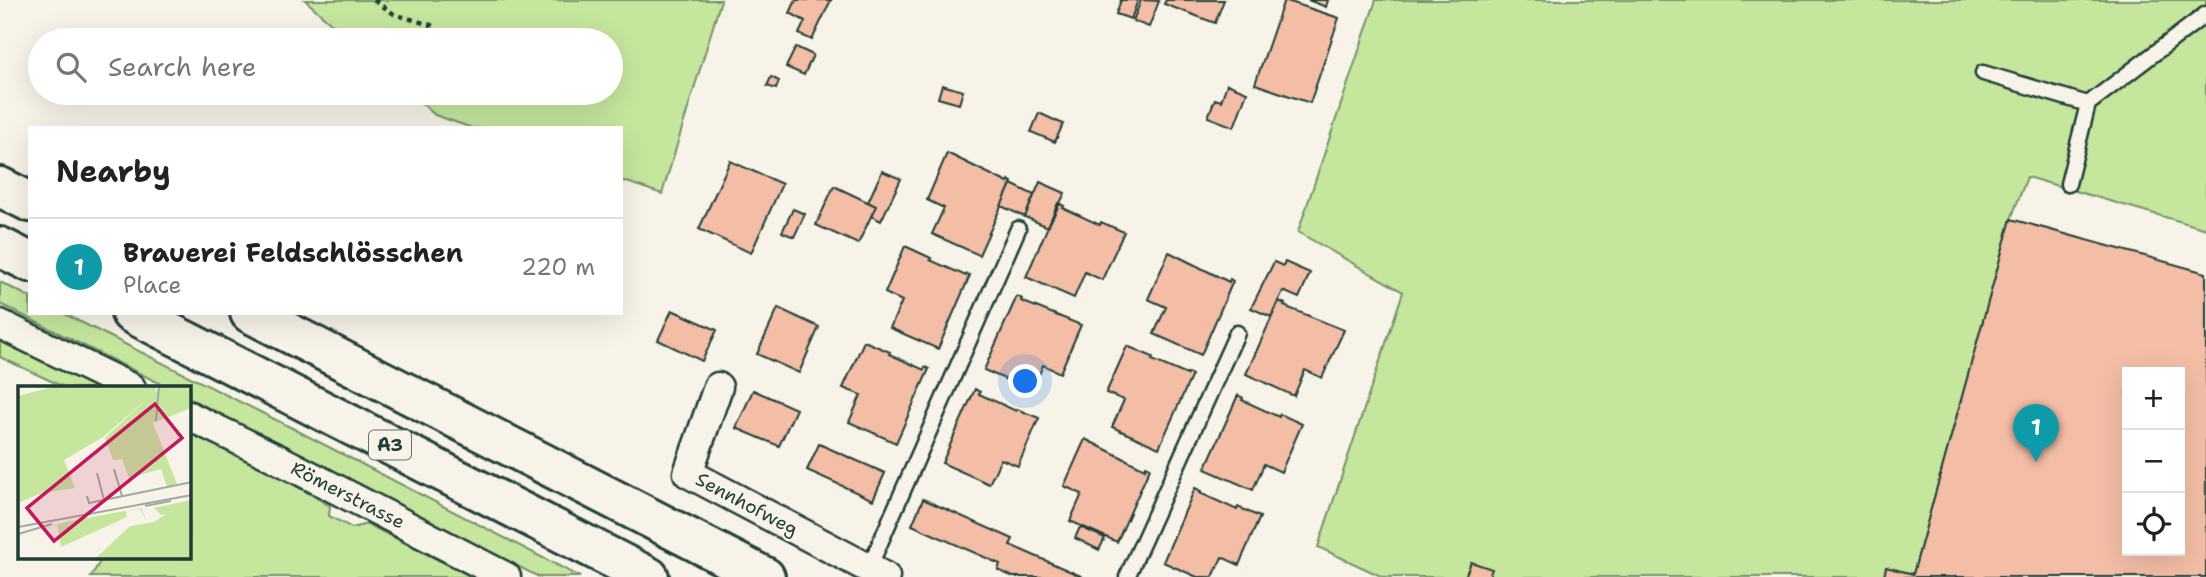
<!DOCTYPE html>
<html lang="en">
<head>
<meta charset="utf-8">
<style>
  :root { --surface:#fff; --page:#f6f6f6; --text:#222; --muted:#767676; --line:#e0e0e0; --accent:#7c3aed }
  body { margin:0; font-family:"Shantell Sans",sans-serif; background:var(--page); color:var(--text) }
  .controls { position:absolute; right:21px; bottom:21px; display:grid; overflow:hidden; border-radius:0px; box-shadow:0 7px 28px #0002 }
  .controls button { width:63px; height:63px; display:grid; place-items:center; padding:0; border:0; border-bottom:2px solid var(--line); background:var(--surface); color:var(--text); font:35px sans-serif }
  .you { position:absolute; left:1026px; top:382px; width:24px; height:24px; margin:-18px; border:5px solid #fff; border-radius:50%; background:#1a73e8; box-shadow:0 0 0 10px #1a73e833 }
  .badge { display:grid; place-items:center; width:46px; height:46px; border-radius:50%; background:var(--accent); color:#fff; font-size:23px; font-weight:700 }
  .pin { position:absolute; translate:-50% -58px; filter:drop-shadow(0 2px 4px #0008) }
  .pin::after { content:''; position:absolute; top:37px; width:24px; height:21px; background:inherit; clip-path:polygon(0 0,100% 0,50% 100%) }
  .list { margin:0; padding:0; list-style:none }
  h2 { display:flex; justify-content:space-between; align-items:center; height:91px; margin:0; padding:0 28px; font-size:30px }
  h2 small { font-size:23px; font-weight:400; color:var(--muted) }
  .list li { display:grid; grid-template-columns:46px 1fr auto; gap:21px; align-items:center; box-sizing:border-box; height:98px; padding:0 28px; border-top:2px solid var(--line) }
  .list b { display:block; font-size:26px; white-space:nowrap }
  .list p { margin:0; font-size:23px; white-space:nowrap; color:var(--muted) }
  .list em { font-size:23px; font-style:normal; color:var(--muted) }
  .icon { flex:none; width:38px; height:38px; fill:none; stroke:currentColor; stroke-width:2; stroke-linecap:round; stroke-linejoin:round }
  .map { position:relative; flex:none; width:2206px; height:577px; overflow:hidden }
  .search { position:absolute; background:var(--surface); box-shadow:0 7px 28px #0002; left:28px; top:28px; width:595px; height:77px; display:flex; align-items:center; gap:18px; box-sizing:border-box; padding:0 24px; border-radius:38px; color:var(--muted); font-size:26px }
  .panel { position:absolute; background:var(--surface); box-shadow:0 7px 28px #0002; left:28px; top:126px; width:595px; height:189px; border-radius:0px }
  .map>svg:first-child { display:block }
  .green { fill:#c6e69e; stroke:#729269; stroke-width:2 }
  .building { fill:#f3bda6; stroke:#1f3d34; stroke-width:2; fill-rule:evenodd }
  .lines { fill:none; stroke-linecap:round; stroke-linejoin:round }
  .service-casing { stroke:#1f3d34; stroke-width:19 }
  .minor-casing { stroke:#1f3d34; stroke-width:33 }
  .motorway-casing { stroke:#1f3d34; stroke-width:44 }
  .path { stroke:#1f3d34; stroke-width:4.5; stroke-dasharray:5 5; stroke-linecap:butt }
  .service { stroke:#f7f3e8; stroke-width:14 }
  .minor { stroke:#f7f3e8; stroke-width:28 }
  .motorway { stroke:#f7f3e8; stroke-width:38 }
  .labels { text-anchor:middle; dominant-baseline:central; stroke-width:5; stroke-linejoin:round; paint-order:stroke }
  .shield { fill:#f7f3e8; stroke:#60746a; stroke-width:2 }
  .shield-label { font-size:18px; font-weight:bold; fill:#1f3d34 }
  .street-label { font-size:19px; fill:#1f3d34; stroke:#f7f3e8 }
  .inset-road { fill:none; stroke:#a1aaa0; stroke-width:2 }
  .view { fill:#c2185b; fill-opacity:0.15; stroke:#c2185b; stroke-width:3.5 }
  .inset-edge { fill:none; stroke:#1f3d34; stroke-width:3.5 }
</style>
</head>
<body>
<div class="map">
<svg width="2206" height="577" viewBox="0 0 2206 577">
  <rect width="100%" height="100%" fill="#f7f3e8"/>
  <filter id="ink" filterUnits="userSpaceOnUse"><feTurbulence type="fractalNoise" baseFrequency=".0143" numOctaves="2"/><feDisplacementMap in="SourceGraphic" scale="14" xChannelSelector="R" yChannelSelector="G"/><feConvolveMatrix kernelMatrix="1 2 1 2 8 2 1 2 1" color-interpolation-filters="sRGB"/></filter>
  <g filter="url(#ink)">
    <path class="green" d="M305 0H721L662 194 621 180V128H472L435 115 410 93H611V40H350Z
      M1376 0H2206V229L2027 177 2011 219 1913 574 1886 568 1884 577H1383L1318 547 1403 292 1298 232Z
      M0 282 30 297V313H63L292 428 580 577H539L189 398V388H169L0 304Z
      M0 341 98 388H66L0 357Z
      M189 432 272 472 330 506 329 516 352 528 367 524 472 577H91L102 558H189Z"/>
    <path class="building" d="M796 0H831L812 40 799 34 805 21 790 13Z
      M1121 0H1138L1131 19 1116 14Z
      M1141 0 1159 1 1149 27 1133 21Z
      M1166 0H1224L1215 23 1164 4Z
      M1284 0 1339 18 1310 103 1255 84Z
      M1308 0H1328L1326 7Z
      M796 47 813 55 804 75 786 67Z
      M771 77 779 81 776 89 767 86Z
      M1227 84 1247 92 1234 127 1208 117 1215 99 1221 101Z
      M942 85 963 91 959 104 938 98Z
      M1039 113 1063 124 1055 142 1031 132Z
      M947 153 1008 183 1009 180 1012 182 979 255 932 234 944 208 927 200Z
      M730 161 782 184 751 253 699 229Z
      M882 171 901 179 881 221 871 216 876 206 868 202Z
      M1040 182 1065 193 1048 227 1025 217Z
      M1011 184 1034 195 1025 217 1001 206Z
      M834 186 876 206 858 244 816 225Z
      M1058 203 1064 206 1063 208 1100 225 1101 222 1124 232 1102 280 1085 272 1074 298 1026 277Z
      M793 209 805 214 794 237 782 232Z
      M2011 219 2206 273V577H1884L1886 567 1913 574ZM2127 372H2180V551H2127Z
      M905 246 931 258 930 260 966 276 967 274 970 275 938 349 890 328 902 301 885 293Z
      M1169 252 1229 282 1230 279 1233 281 1201 355 1154 334 1166 307 1148 299Z
      M1274 262 1283 266 1285 262 1310 273 1299 298 1283 291 1271 317 1251 308Z
      M1017 296 1022 299 1021 301 1081 325 1060 373 1043 365 1032 391 984 370Z
      M1279 301 1285 304 1284 306 1344 330 1322 378 1305 370 1294 396 1246 374Z
      M778 308 819 327 799 373 757 354Z
      M672 310 717 330 702 361 658 340Z
      M864 341 890 352 889 354 924 370 925 367 929 369 896 443 849 422 861 395 843 388Z
      M1127 346 1153 357 1152 360 1187 375 1188 373 1192 375 1159 448 1112 427 1124 400 1106 393Z
      M975 389 980 392 979 394 1016 411 1017 409 1039 418 1018 466 1001 459 989 484 942 463Z
      M753 390 796 409 779 446 736 428Z
      M1238 395 1243 398 1242 400 1279 417 1280 414 1302 424 1281 472 1264 464 1253 490 1205 469Z
      M1085 439 1145 469 1146 466 1150 468 1117 542 1070 521 1082 494 1064 486Z
      M819 444 885 473 873 500 807 470Z
      M1195 488 1201 491 1200 493 1237 510 1238 507 1260 517 1239 565 1222 557 1213 577H1197L1163 562Z
      M923 499 1013 539 1010 545 1083 577H1013L998 570 1000 564 912 525Z
      M1080 527 1105 538 1099 550 1075 538Z
      M1471 562 1492 569 1489 577H1465Z"/>
    <g class="lines">
      <defs>
        <path id="service" d="M1983 73 2088 104
          M2068 184 2088 104 2206 14
          M869 568 1018 229
          M1127 577 1237 333"/>
        <path id="minor" d="M0 324 131 388
          M718 387 688 473 885 577
          M189 416 278 459 506 577"/>
        <path id="motorway" d="M0 187 30 202
          M0 247 30 262
          M131 313 649 577
          M250 313 765 577"/>
      </defs>
      <use href="#service" class="service-casing"/>
      <use href="#minor" class="minor-casing"/>
      <use href="#motorway" class="motorway-casing"/>
      <path class="path" d="M374 0 394 14 434 26"/>
      <use href="#service" class="service"/>
      <use href="#minor" class="minor"/>
      <use href="#motorway" class="motorway"/>
    </g>
  </g>
  <g class="labels">
    <rect class="shield" x="369" y="430.5" width="42" height="29" rx="5"/>
    <g class="shield-label">
      <text x="390" y="445">A3</text>
    </g>
    <g class="street-label">
      <text transform="translate(348 495) rotate(27)">Römerstrasse</text>
      <text transform="translate(747 504) rotate(28)">Sennhofweg</text>
    </g>
  </g>
  <g transform="translate(18 386)">
    <rect width="173" height="173" fill="#f7f3e8"/>
    <path d="M38 0H139L137 6 143 0H173V22L135 37 159 98 149 101 143 83 111 92 104 73 95 74 87 52 130 12 85 51 46 74 57 102 24 107 0 117V10ZM123 122 129 136 122 123 108 125 109 131 43 161 39 139 0 150 47 136Z" fill="#c6e69e"/>
    <path d="M173 114V173H77L112 140 136 136 148 128 143 129 136 122Z" fill="#c6e69e"/>
    <path class="inset-road" d="M138 35 141 0M96 83 104 110M79 87 86 114M69 110 71 117 174 96M127 120 153 115M0 141 174 109M0 148 34 138"/>
    <path class="view" d="M137 18 164 52 36 155 9 122Z"/>
    <rect width="173" height="173" class="inset-edge"/>
  </g>
</svg>
<div class="controls">
<button>+</button>
<button>−</button>
<button><svg class="icon" aria-label="locate" viewBox="0 0 24 24"><circle cx="12" cy="12" r="6"/><path d="M12 2v4M12 18v4M2 12h4M18 12h4"/></svg></button>
</div>
<div class="you"></div>
<div class="pin badge" style="left:2036px;top:462px;background:#0f9aa8">1</div>
<div class="search"><svg class="icon" aria-label="search" viewBox="0 0 24 24"><circle cx="10" cy="10" r="6"/><path d="M15 15l6 6"/></svg>Search here</div>
<section class="panel">
<h2>Nearby<small></small></h2>
<ul class="list">
<li><span class="badge" style="background:#0f9aa8">1</span><div><b>Brauerei Feldschlösschen</b><p>Place</p></div><em>220 m</em></li>
</ul>
</section>
</div>
</body>
</html>
